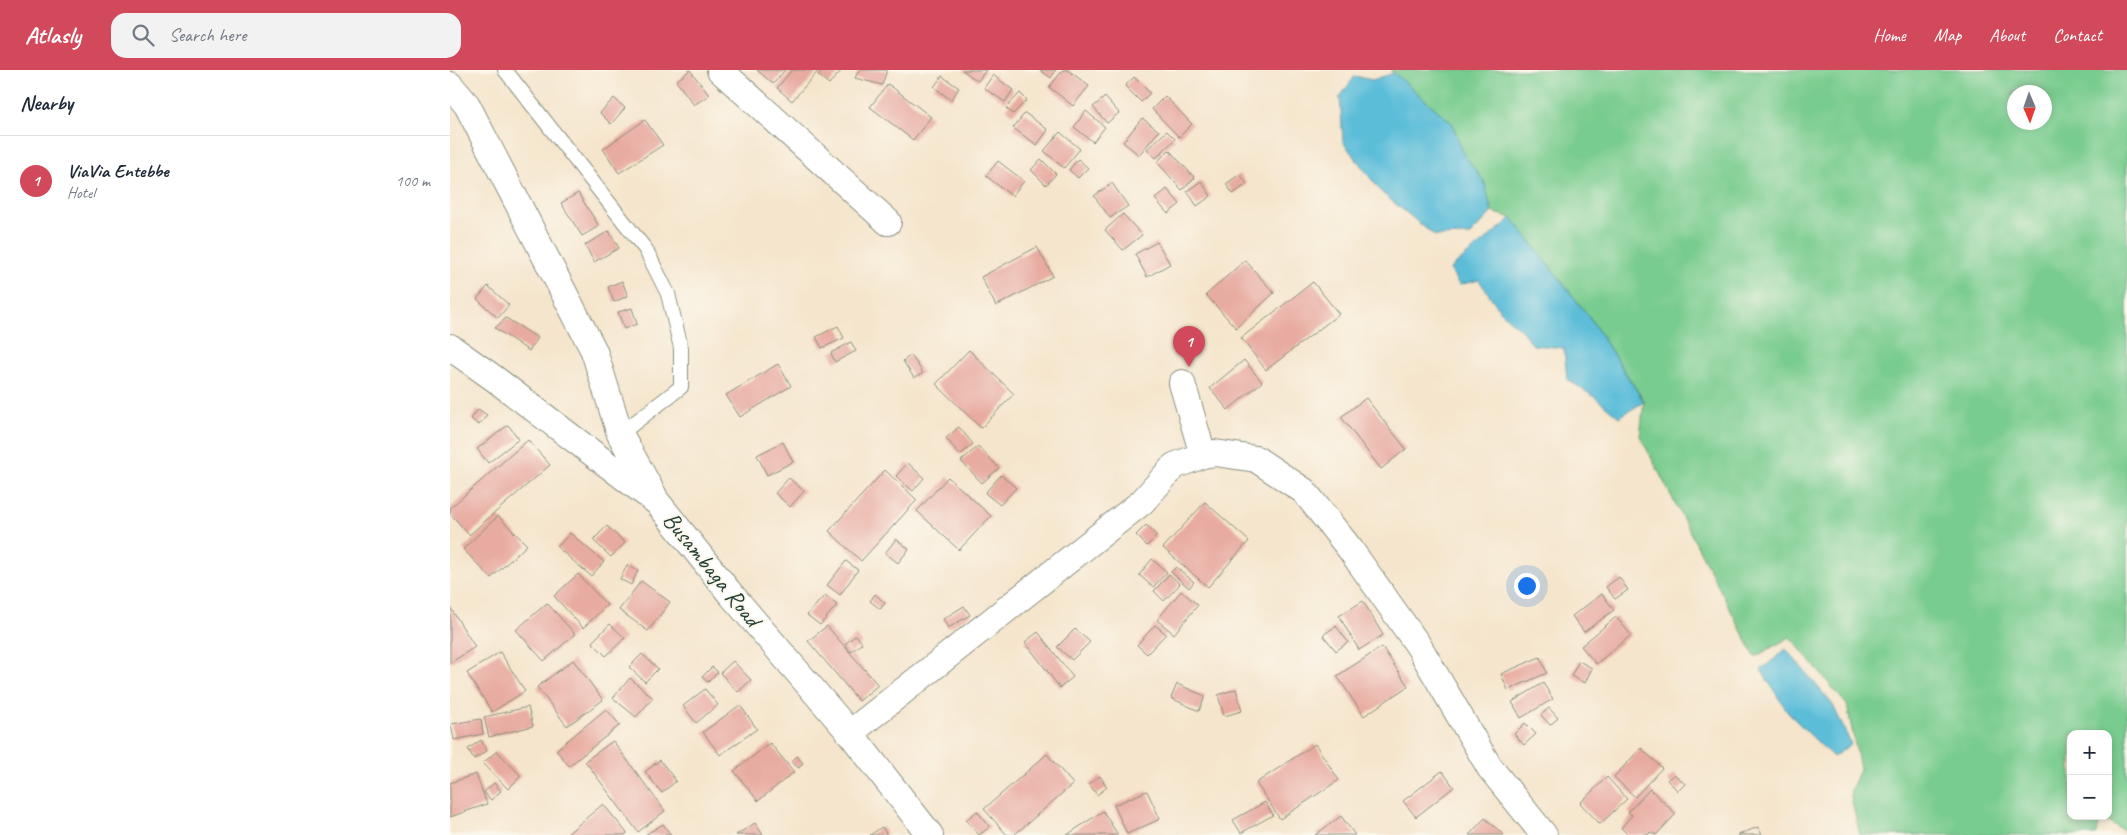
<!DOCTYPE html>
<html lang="en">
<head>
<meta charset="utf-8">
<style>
  :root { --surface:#fff; --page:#f2f2f3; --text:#1f2937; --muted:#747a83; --line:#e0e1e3; --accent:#d1495b }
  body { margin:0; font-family:Caveat,sans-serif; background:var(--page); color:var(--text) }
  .controls { position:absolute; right:15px; bottom:15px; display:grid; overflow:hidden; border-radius:10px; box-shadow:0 2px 8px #0003 }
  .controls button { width:45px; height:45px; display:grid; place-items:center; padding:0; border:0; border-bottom:1px solid var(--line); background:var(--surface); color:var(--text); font:25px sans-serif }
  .compass { position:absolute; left:1557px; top:15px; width:45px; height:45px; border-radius:50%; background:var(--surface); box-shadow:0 2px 8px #0003; rotate:178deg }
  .you { position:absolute; left:1076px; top:515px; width:18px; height:18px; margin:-12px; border:4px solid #fff; border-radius:50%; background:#1a73e8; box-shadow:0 0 0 8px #1a73e833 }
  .badge { display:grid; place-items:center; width:32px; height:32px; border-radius:50%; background:var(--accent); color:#fff; font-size:16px; font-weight:700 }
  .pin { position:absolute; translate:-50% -41px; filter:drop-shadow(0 1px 2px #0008) }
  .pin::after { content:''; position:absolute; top:26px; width:18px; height:15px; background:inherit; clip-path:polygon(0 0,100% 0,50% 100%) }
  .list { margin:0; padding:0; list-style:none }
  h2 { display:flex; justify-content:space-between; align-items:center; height:65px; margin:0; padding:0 20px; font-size:21px }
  h2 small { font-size:16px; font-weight:400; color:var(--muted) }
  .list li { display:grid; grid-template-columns:32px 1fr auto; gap:15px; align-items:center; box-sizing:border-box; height:90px; padding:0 20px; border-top:1px solid var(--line) }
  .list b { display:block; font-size:19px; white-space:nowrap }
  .list p { margin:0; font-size:16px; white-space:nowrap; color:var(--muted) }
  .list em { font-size:16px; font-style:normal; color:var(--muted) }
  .icon { flex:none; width:28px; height:28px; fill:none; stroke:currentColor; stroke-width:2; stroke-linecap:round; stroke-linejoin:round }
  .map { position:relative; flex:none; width:1677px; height:765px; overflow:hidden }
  header { display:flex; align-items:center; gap:30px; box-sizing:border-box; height:70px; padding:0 25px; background:var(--accent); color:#fff }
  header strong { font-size:24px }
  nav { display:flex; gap:28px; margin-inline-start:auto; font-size:18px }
  .search { width:350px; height:45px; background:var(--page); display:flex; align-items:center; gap:12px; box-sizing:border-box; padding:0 18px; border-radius:15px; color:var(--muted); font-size:19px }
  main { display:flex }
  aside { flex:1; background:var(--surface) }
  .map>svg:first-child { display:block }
  .green { fill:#79cc8f; stroke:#4c8462; fill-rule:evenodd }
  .water { fill:#5bbdd9; stroke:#3d7d86 }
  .building { fill:#e8aba1 }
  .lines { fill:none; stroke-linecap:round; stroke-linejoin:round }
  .lane-casing { stroke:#8a9180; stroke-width:16 }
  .street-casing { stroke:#8a9180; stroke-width:28 }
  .lane { stroke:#fff; stroke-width:14 }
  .street { stroke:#fff; stroke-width:26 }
  .labels { text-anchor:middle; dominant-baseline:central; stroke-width:4; stroke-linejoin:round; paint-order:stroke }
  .street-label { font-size:24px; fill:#1f3d34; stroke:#fbf7ec }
</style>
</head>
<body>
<header>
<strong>Atlasly</strong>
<div class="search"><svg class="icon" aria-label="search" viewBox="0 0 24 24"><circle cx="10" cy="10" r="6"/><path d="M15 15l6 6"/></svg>Search here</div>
<nav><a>Home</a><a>Map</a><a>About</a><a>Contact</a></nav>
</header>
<main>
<aside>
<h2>Nearby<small></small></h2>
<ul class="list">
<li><span class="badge">1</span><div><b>ViaVia Entebbe</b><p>Hotel</p></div><em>100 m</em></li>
</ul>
</aside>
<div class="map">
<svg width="1677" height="765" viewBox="0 0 1677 765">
  <rect width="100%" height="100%" fill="#fbf7ec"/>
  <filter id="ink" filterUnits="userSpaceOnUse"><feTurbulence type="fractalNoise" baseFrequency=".02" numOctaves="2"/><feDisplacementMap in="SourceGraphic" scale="10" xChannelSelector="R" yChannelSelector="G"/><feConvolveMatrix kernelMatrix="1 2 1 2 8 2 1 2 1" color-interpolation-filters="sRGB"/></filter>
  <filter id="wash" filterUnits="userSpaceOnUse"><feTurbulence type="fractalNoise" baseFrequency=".0096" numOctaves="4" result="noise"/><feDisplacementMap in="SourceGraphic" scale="20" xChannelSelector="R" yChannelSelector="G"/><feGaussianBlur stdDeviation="1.12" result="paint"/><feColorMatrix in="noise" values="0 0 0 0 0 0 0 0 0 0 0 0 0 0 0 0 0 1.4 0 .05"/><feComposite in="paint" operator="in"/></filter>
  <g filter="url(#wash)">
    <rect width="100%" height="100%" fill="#f5e5cc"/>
    <path class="green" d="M940 0H1677V763L1651 748 1646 765H1410L1400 723 1410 699 1397 635 1340 567 1305 587 1190 366 1194 331 1140 248 1062 148 1042 142 1034 111 1014 85 1002 53ZM1564 22H1594V52H1564ZM1621 664H1658V746H1621Z"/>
    <path class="water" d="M944 3 1002 53 1014 85 1034 111 1042 142 1020 165 985 166 931 122 893 72 890 27 905 6 922 10Z
      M1062 148 1140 248 1194 332 1169 347 1146 328 1117 309 1114 278 1083 275 1072 261 1051 242 1029 210 1009 215 1000 199Z
      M1336 579 1383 635 1401 674 1383 687 1339 644 1311 600Z"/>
    <g id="blocks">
      <path class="building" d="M240 0 259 25 244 35 226 11Z
        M307 0H335L323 14Z
        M342 0H369L342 31 327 18Z
        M373 0H392L379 14 368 5Z
        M409 0H437L432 15 405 8Z
        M512 0H536L528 11Z
        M590 0H606L601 8Z
        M613 0H618L639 16 623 36 599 17Z
        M543 5 563 20 555 32 534 18Z
        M492 6 509 18 501 30 484 17Z
        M684 7 700 23 691 32 675 16Z
        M438 14 481 47 463 70 420 37Z
        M570 23 577 30 563 44 556 38Z
        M715 26 742 54 729 67 702 39Z
        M655 27 669 43 657 53 643 37Z
        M164 28 175 38 161 54 150 43Z
        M636 41 655 57 643 72 624 57Z
        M575 43 598 60 587 75 563 58Z
        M692 48 709 61 689 85 673 72Z
        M195 50 213 75 169 103 153 79Z
        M717 61 725 69 706 88 697 79Z
        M610 62 630 79 614 98 594 81Z
        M719 80 745 108 732 120 707 92Z
        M591 89 606 104 596 115 581 100Z
        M628 89 638 98 628 108 619 100Z
        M548 91 574 111 562 126 536 106Z
        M790 104 797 114 783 124 776 114Z
        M751 111 761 126 747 136 737 121Z
        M662 113 678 136 660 148 644 126Z
        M717 119 730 134 718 144 705 129Z
        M128 123 149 156 132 166 111 133Z
        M673 144 692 165 673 180 655 160Z
        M159 161 169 178 144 192 135 175Z
        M707 172 720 194 697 207 685 184Z
        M587 177 603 206 546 236 531 207Z
        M795 190 824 223 786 258 756 225Z
        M172 211 178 226 164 232 158 217Z
        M863 212 889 244 816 300 791 268Z
        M38 216 59 235 48 248 27 229Z
        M182 238 187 254 174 259 168 242Z
        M56 248 88 268 79 281 45 258Z
        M388 256 394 268 372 278 366 267Z
        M401 272 406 281 385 292 381 283Z
        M519 280 564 324 531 358 486 314Z
        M461 285 473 303 464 308 453 291Z
        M794 290 812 312 778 340 760 318Z
        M328 294 341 316 290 347 276 325Z
        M916 328 956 379 931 399 891 347Z
        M28 339 37 345 29 355 21 349Z
        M58 355 69 369 38 393 27 379Z
        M509 357 523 374 510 385 496 368Z
        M78 370 100 395 19 465 0 443V438Z
        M333 372 343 392 317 405 307 385Z
        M528 376 549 398 532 413 511 391Z
        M458 393 474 408 463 421 446 406Z
        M435 400 467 430 411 491 379 461Z
        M551 405 566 418 550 435 535 423Z
        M498 407 541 446 509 480 467 441Z
        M339 408 354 421 340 437 325 423Z
        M755 432 799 471 758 517 713 478Z
        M48 446 77 475 41 508 13 479Z
        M696 455 707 466 697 476 686 465Z
        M157 456 175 473 161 487 143 470Z
        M120 463 154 492 141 506 107 477Z
        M446 469 459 479 448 493 435 483Z
        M702 489 717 502 703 517 689 505Z
        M396 491 408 500 390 525 377 515Z
        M177 495 188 501 181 515 170 509Z
        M726 497 744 512 739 518 721 502Z
        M128 504 157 535 133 558 104 526Z
        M719 504 730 514 714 531 704 521Z
        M1169 507 1178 520 1165 529 1156 517Z
        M191 511 220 532 198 561 169 540Z
        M731 521 748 535 724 564 707 550Z
        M425 524 435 533 430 539 420 531Z
        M1152 524 1164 540 1134 562 1122 546Z
        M375 525 387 535 370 555 357 545Z
        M913 531 933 565 909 580 889 546Z
        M97 533 125 564 94 591 66 560Z
        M514 536 520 545 498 558 493 549Z
        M0 537 25 577 0 593Z
        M1166 547 1181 565 1146 594 1131 576Z
        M160 554 175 568 156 586 142 572Z
        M705 555 716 564 697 584 687 575Z
        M377 556 428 615 409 631 358 571Z
        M886 556 898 572 886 581 873 565Z
        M625 559 640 572 622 590 607 577Z
        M588 562 623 607 610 618 575 572Z
        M406 565 412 573 401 582 395 574Z
        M932 577 958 616 914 646 887 606Z
        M50 582 75 621 42 642 17 603Z
        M192 584 208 599 195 612 179 597Z
        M1090 587 1097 603 1058 620 1051 604Z
        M123 590 153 630 117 656 87 617Z
        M283 591 301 610 288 622 270 603Z
        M1129 591 1142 598 1135 613 1121 606Z
        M262 597 268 602 258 612 252 607Z
        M180 608 203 628 186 647 163 628Z
        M1093 613 1103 629 1071 648 1062 632Z
        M727 614 755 626 749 641 721 628Z
        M255 619 268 635 246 653 233 636Z
        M786 619 792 641 774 646 768 625Z
        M290 635 307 659 270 685 253 662Z
        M78 637 83 656 39 667 34 647Z
        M1099 638 1108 648 1100 655 1091 645Z
        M156 639 170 655 119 696 106 680Z
        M31 649 33 664 4 670 1 654Z
        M1075 653 1086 664 1074 675 1064 664Z
        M31 670 37 681 24 689 18 679Z
        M163 671 215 741 188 762 135 691Z
        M320 673 344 702 308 731 284 701Z
        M865 674 889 710 830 749 806 713Z
        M1191 678 1212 698 1185 727 1164 707Z
        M47 681 71 706 58 719 33 693Z
        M597 684 623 714 564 765H557L534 739Z
        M347 686 353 693 349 698 341 692Z
        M210 690 226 711 212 723 195 702Z
        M992 701 1004 717 966 747 953 731Z
        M26 704 37 734 0 747V713Z
        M1224 704 1235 714 1228 721 1217 710Z
        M650 706 657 717 647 725 639 714Z
        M1157 707 1177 729 1150 754 1130 733Z
        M44 713 51 721 41 730 34 722Z
        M1200 719 1226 744 1206 765 1200 762 1198 765H1179L1171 758 1182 745 1178 742Z
        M697 721 710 749 677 764 664 735Z
        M815 732 823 745 791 763 783 750Z
        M153 734 177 763 175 765H116Z
        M527 741 540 757 529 765 516 750Z
        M653 741 668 765H617Z
        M891 746 905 765H865Z
        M1035 748 1054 765H1019Z
        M305 753 313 765H286Z
        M213 754 221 765H195Z
        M432 757 437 765H420Z
        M1308 757 1312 765H1288Z"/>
    </g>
  </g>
  <g filter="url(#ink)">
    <use href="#blocks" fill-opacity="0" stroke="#8a9180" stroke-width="1"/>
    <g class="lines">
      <defs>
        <path id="lane" d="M55 0 196 180 218 224 231 278V317L170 364"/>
        <path id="street" d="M270 0 438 152
          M0 15 17 35 144 281 170 364 204 426
          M0 277 45 309 208 433 279 522 400 663 480 765
          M732 313 753 385
          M400 663 692 432 724 396 753 385 765 383 806 389 854 421 900 479 968 575 1040 698 1094 765"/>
      </defs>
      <use href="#lane" class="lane-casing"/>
      <use href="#street" class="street-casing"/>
      <use href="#lane" class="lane"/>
      <use href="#street" class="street"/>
    </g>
  </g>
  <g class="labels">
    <g class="street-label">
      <text transform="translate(262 499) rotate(51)">Busambaga Road</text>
    </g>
  </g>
</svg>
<div class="controls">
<button>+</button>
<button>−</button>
</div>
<svg class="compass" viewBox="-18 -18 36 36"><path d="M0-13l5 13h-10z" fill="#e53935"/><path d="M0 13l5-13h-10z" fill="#747a83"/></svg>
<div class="you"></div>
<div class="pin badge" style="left:739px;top:297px">1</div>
</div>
</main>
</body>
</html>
